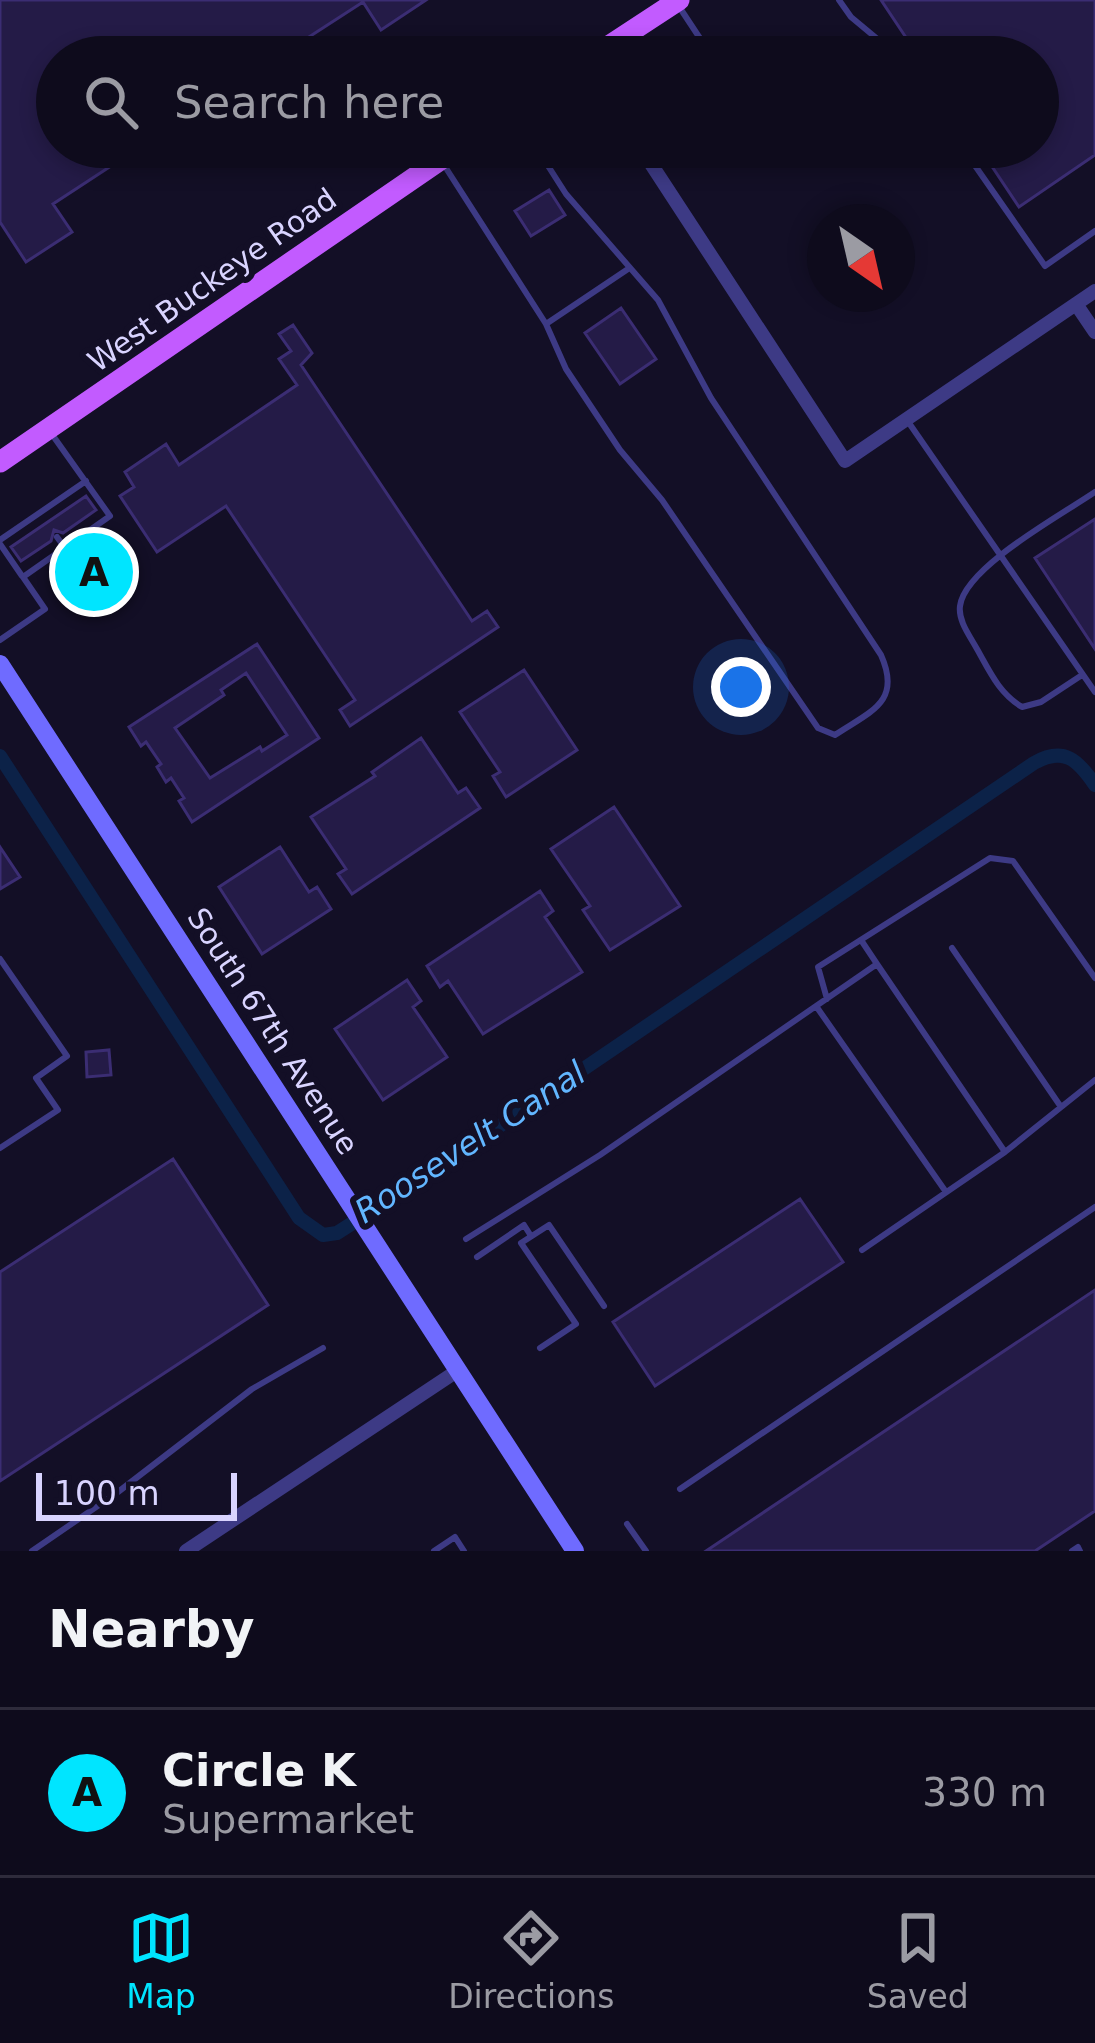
<!DOCTYPE html>
<html lang="en">
<head>
<meta charset="utf-8">
<style>
  :root { --surface:#0e0b1c; --page:#171425; --text:#f1f3f6; --muted:#9b9ba3; --line:#2e2b3b; --accent:#00e5ff }
  body { margin:0; font-family:"DejaVu Sans",sans-serif; background:var(--page); color:var(--text) }
  .compass { position:absolute; left:807px; top:204px; width:108px; height:108px; border-radius:50%; background:var(--surface); box-shadow:0 6px 18px #0003; rotate:146deg }
  .scale { position:absolute; left:36px; bottom:30px; width:201px; box-sizing:border-box; padding-left:12px; border:6px solid #d9d4ff; border-top:0; font-size:33px; line-height:42px; white-space:nowrap; color:#d9d4ff; -webkit-text-stroke:9px #130f26; paint-order:stroke }
  .you { position:absolute; left:741px; top:687px; width:42px; height:42px; margin:-30px; border:9px solid #fff; border-radius:50%; background:#1a73e8; box-shadow:0 0 0 18px #1a73e833 }
  .badge { display:grid; place-items:center; width:78px; height:78px; border-radius:50%; background:var(--accent); color:#111; font-size:39px; font-weight:700 }
  .pin { position:absolute; translate:-50% -50%; border:6px solid #fff; box-shadow:0 3px 12px #0006 }
  .list { margin:0; padding:0; list-style:none }
  h2 { display:flex; justify-content:space-between; align-items:center; height:156px; margin:0; padding:0 48px; font-size:51px }
  h2 small { font-size:39px; font-weight:400; color:var(--muted) }
  .list li { display:grid; grid-template-columns:78px 1fr auto; gap:36px; align-items:center; box-sizing:border-box; height:168px; padding:0 48px; border-top:3px solid var(--line) }
  .list b { display:block; font-size:45px; white-space:nowrap }
  .list p { margin:0; font-size:39px; white-space:nowrap; color:var(--muted) }
  .list em { font-size:39px; font-style:normal; color:var(--muted) }
  .icon { flex:none; width:66px; height:66px; fill:none; stroke:currentColor; stroke-width:2; stroke-linecap:round; stroke-linejoin:round }
  .map { position:relative; flex:none; width:1095px; height:1551px; overflow:hidden }
  .search { position:absolute; background:var(--surface); box-shadow:0 6px 18px #0003; left:36px; right:36px; top:36px; height:132px; display:flex; align-items:center; gap:30px; box-sizing:border-box; padding:0 42px; border-radius:66px; color:var(--muted); font-size:45px }
  .sheet { height:324px; background:var(--surface) }
  nav { display:flex; justify-content:space-around; align-items:center; box-sizing:border-box; height:168px; border-top:3px solid var(--line); background:var(--surface); font-size:33px; color:var(--muted) }
  nav a { display:grid; justify-items:center; gap:6px }
  nav .on { color:var(--accent) }
  .map>svg:first-child { display:block }
  .lines { fill:none; stroke-linecap:round; stroke-linejoin:round }
  .canal { stroke:#0c2248; stroke-width:14 }
  .building { fill:#241b47; stroke:#3b2d73; stroke-width:3; fill-rule:evenodd }
  .lane { stroke:#3d3a85; stroke-width:6 }
  .street { stroke:#3d3a85; stroke-width:14 }
  .secondary { stroke:#6f6bff; stroke-width:18 }
  .primary { stroke:#c25bff; stroke-width:21 }
  .labels { text-anchor:middle; dominant-baseline:central; stroke-width:12; stroke-linejoin:round; paint-order:stroke }
  .street-label { font-size:30px; fill:#d9d4ff; stroke:#130f26 }
  .water-label { font-size:33px; font-style:italic; fill:#62b6ff; stroke:#130f26 }
</style>
</head>
<body>
<div class="map">
<svg width="1095" height="1551" viewBox="0 0 1095 1551">
  <rect width="100%" height="100%" fill="#130f26"/>
  <g class="lines">
    <path class="canal" d="M0 756 299 1218 323 1235 337 1233 420 1180 1034 763C1064 746 1078 760 1095 785"/>
  </g>
  <path class="building" d="M0 0H426L381 30 363 2 278 57H57V147H140L53 204 72 232 26 262 0 222Z
    M881 0H1095V155L1019 207 979 147H1038V57H919Z
    M549 190 565 215 531 236 515 211Z
    M621 308 656 359 620 384 585 333Z
    M293 325 312 353 301 365 472 621 487 611 498 627 350 726 340 710 355 700 226 506 157 552 120 496 134 487 125 472 166 444 179 465 297 385 279 359 291 351 279 334Z
    M86 496 96 510 63 533 54 530 51 541 21 561 11 547Z
    M1095 519V649L1035 558Z
    M101 550 117 573 87 594 71 571Z
    M257 644 319 738 192 822 179 801 184 798 171 778 166 782 157 767 161 764 146 742 141 746 129 727ZM246 673 287 735 262 751 260 747 210 778 175 728 224 695 221 690Z
    M524 670 577 750 506 797 493 776 500 772 460 712Z
    M421 738 458 793 466 788 480 808 352 894 338 874 346 869 311 817 375 776 372 772Z
    M614 807 680 906 610 950 583 910 590 906 551 849Z
    M0 847 20 877 0 889Z
    M280 847 309 892 317 887 331 909 262 954 219 887Z
    M540 891 553 911 545 917 582 972 483 1034 448 981 440 987 427 966Z
    M407 980 421 1001 413 1007 447 1057 383 1100 335 1029Z
    M109 1050 111 1075 87 1077 86 1052Z
    M173 1159 268 1305 0 1481V1272Z
    M800 1199 843 1262 655 1386 613 1322Z
    M1095 1290V1511L1035 1551H706Z"/>
  <g class="lines">
    <path class="lane" d="M839 0 851 17 899 57
      M678 5 709 52
      M536 147 566 194 658 300 711 398 881 655C902 702 871 711 835 735L818 728 662 500 620 450 566 369 546 324 628 269
      M962 147 1045 266 1095 231
      M444 165 546 324
      M909 423 1095 692
      M57 537 65 548
      M0 540 86 481
      M0 544 22 576
      M0 640 45 609 23 577 110 516 51 433
      M1082 675 1041 702 1022 707C999 693 990 672 977 649 970 636 958 621 960 606 965 567 1063 514 1095 492
      M861 940 877 964
      M952 948 1061 1107
      M0 959 67 1056 36 1078 58 1110 0 1148
      M827 999 818 967 990 858 1013 861 1095 978
      M816 1006 946 1192
      M1005 1152 1095 1080
      M466 1239 600 1155 877 964 1005 1152 862 1250
      M477 1257 524 1225 531 1236
      M540 1348 576 1324 521 1243 549 1225 604 1306
      M680 1489 1095 1207
      M627 1524 646 1551
      M32 1551 118 1492 252 1389 323 1348
      M434 1551 455 1537 464 1551
      M1072 1551 1078 1547 1080 1551"/>
    <path class="street" d="M640 147 845 461 1095 291
      M1076 304 1095 332
      M186 1551 457 1371"/>
    <path class="secondary" d="M0 664 575 1551"/>
    <path class="primary" d="M592 57 679 0
      M0 462 459 147"/>
  </g>
  <g class="labels">
    <g class="street-label">
      <text transform="translate(212 280) rotate(-35)">West Buckeye Road</text>
      <text transform="translate(273 1031) rotate(57)">South 67th Avenue</text>
    </g>
    <g class="water-label">
      <text transform="translate(470 1142) rotate(-33)">Roosevelt Canal</text>
    </g>
  </g>
</svg>
<svg class="compass" viewBox="-18 -18 36 36"><path d="M0-13l5 13h-10z" fill="#e53935"/><path d="M0 13l5-13h-10z" fill="#9b9ba3"/></svg>
<div class="scale">100 m</div>
<div class="you"></div>
<div class="pin badge" style="left:94px;top:572px">A</div>
<div class="search"><svg class="icon" aria-label="search" viewBox="0 0 24 24"><circle cx="10" cy="10" r="6"/><path d="M15 15l6 6"/></svg>Search here</div>
</div>
<section class="sheet">
<h2>Nearby<small></small></h2>
<ul class="list">
<li><span class="badge">A</span><div><b>Circle K</b><p>Supermarket</p></div><em>330 m</em></li>
</ul>
</section>
<nav>
<a class="on"><svg class="icon" aria-label="map" viewBox="0 0 24 24"><path d="M3 6l6-2 6 2 6-2v14l-6 2-6-2-6 2zM9 4v14M15 6v14"/></svg>Map</a>
<a><svg class="icon" aria-label="directions" viewBox="0 0 24 24"><path d="M12 3l9 9-9 9-9-9zM9 14v-3h6M13 9l2 2-2 2"/></svg>Directions</a>
<a><svg class="icon" aria-label="saved" viewBox="0 0 24 24"><path d="M7 4h10v16l-5-4-5 4z"/></svg>Saved</a>
</nav>
</body>
</html>
